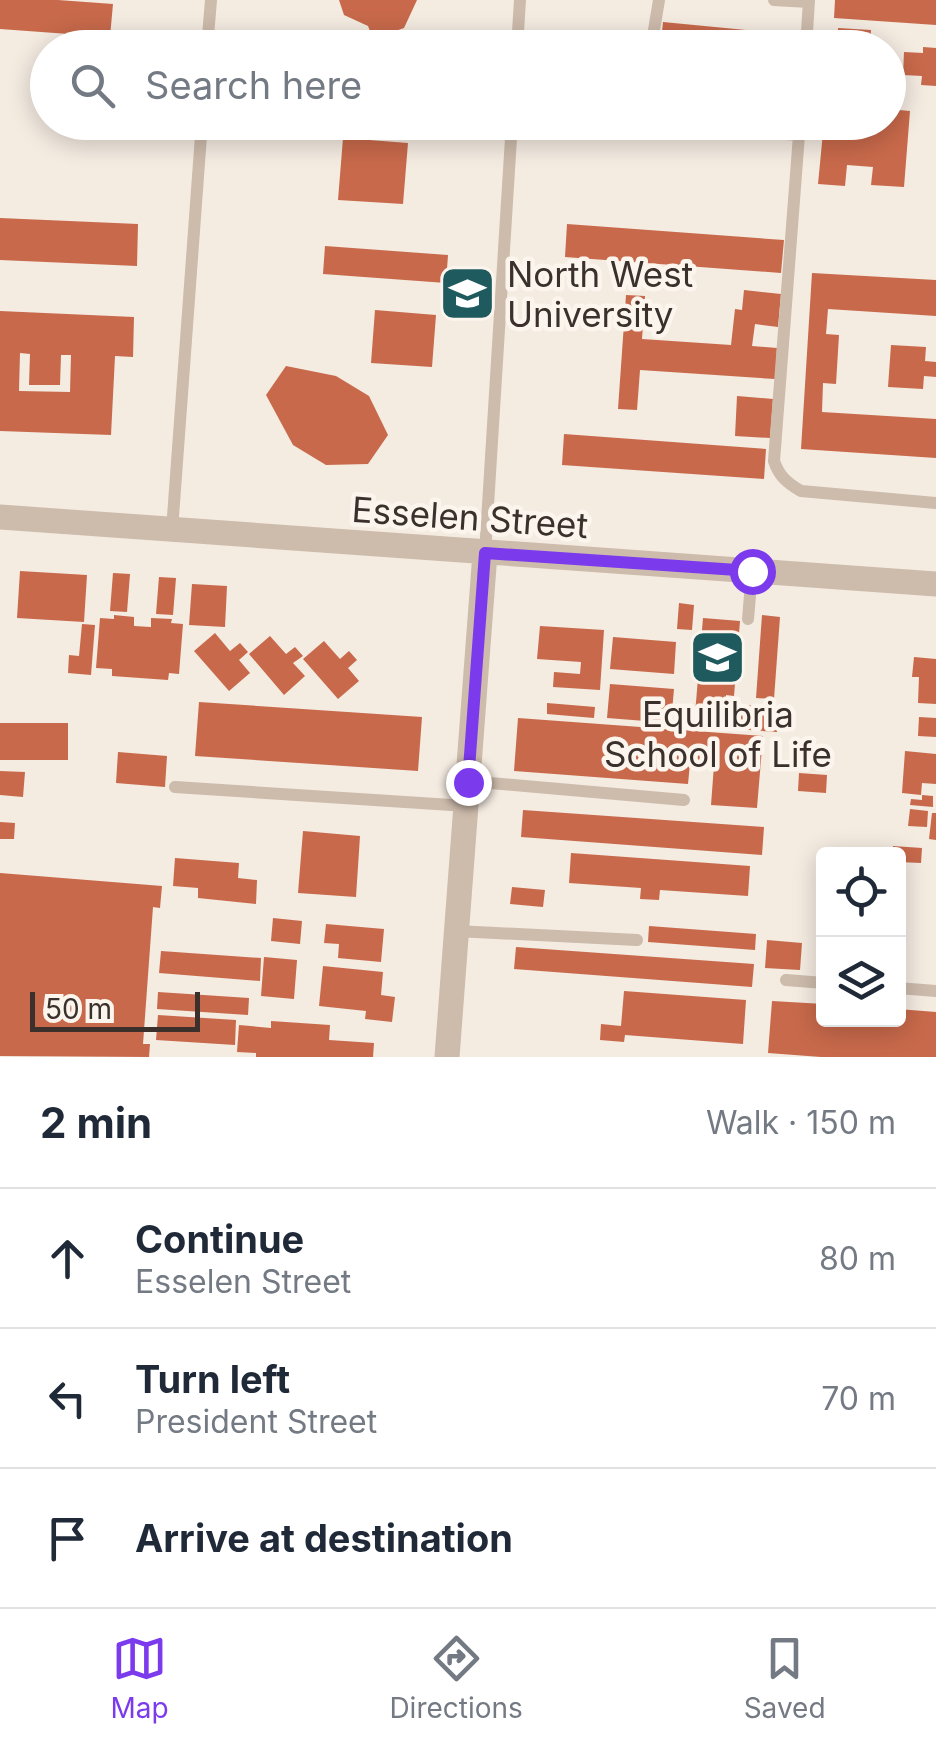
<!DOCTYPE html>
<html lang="en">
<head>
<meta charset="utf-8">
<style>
  :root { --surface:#fff; --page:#f2f2f3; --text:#1f2937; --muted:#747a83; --line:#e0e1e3; --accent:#7c3aed }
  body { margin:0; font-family:Inter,sans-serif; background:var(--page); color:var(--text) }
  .controls { position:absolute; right:30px; bottom:30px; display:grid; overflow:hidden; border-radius:10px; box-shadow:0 5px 25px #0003 }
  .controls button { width:90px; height:90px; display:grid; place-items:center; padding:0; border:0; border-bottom:2px solid var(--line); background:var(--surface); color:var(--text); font:50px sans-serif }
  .scale { position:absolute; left:30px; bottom:25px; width:170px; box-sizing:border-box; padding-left:10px; border:5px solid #3b302b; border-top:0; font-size:28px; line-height:35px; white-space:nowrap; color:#3b302b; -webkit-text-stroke:8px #fbf5ee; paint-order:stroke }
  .stop { position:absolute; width:30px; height:30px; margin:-22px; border:8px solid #7c3aed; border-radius:50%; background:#fff }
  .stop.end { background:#7c3aed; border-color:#fff; box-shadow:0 2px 10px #0008 }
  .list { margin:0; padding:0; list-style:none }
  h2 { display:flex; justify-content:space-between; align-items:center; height:130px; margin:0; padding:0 40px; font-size:42px }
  h2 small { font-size:32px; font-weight:400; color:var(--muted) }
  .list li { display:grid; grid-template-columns:65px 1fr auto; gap:30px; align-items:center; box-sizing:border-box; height:140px; padding:0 40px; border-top:2px solid var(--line) }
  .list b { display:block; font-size:38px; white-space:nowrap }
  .list p { margin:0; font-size:32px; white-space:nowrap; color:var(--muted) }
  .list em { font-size:32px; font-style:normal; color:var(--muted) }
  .icon { flex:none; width:55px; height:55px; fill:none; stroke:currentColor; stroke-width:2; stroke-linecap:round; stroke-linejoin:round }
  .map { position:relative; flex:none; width:936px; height:1057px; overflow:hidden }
  .search { position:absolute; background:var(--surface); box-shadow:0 5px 25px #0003; left:30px; right:30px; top:30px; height:110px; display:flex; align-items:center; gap:25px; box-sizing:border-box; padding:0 35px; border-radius:55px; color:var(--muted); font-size:38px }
  .sheet { height:550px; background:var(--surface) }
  nav { display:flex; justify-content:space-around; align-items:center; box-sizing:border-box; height:140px; border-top:2px solid var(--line); background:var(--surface); font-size:28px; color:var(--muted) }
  nav a { display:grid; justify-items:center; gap:5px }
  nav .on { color:var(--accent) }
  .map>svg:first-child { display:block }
  .building { fill:#c8694b; fill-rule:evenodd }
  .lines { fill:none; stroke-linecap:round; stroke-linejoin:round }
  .lane { stroke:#cdbbac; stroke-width:12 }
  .street { stroke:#cdbbac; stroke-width:25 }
  .route { stroke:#7c3aed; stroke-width:12 }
  .labels { text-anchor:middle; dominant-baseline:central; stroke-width:9; stroke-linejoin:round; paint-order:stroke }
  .poi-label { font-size:35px; fill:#3b302b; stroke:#fbf5ee; text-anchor:start }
  .street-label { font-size:35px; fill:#3b302b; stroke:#fbf5ee }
</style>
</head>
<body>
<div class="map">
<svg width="936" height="1057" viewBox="0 0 936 1057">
  <rect width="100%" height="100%" fill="#f4ebe1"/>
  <path class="building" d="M0 0H58L113 4 110 37 0 29Z
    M339 0H417L404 28 373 39 368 26 344 15Z
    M835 0H936V25L834 18Z
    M663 22 788 34 786 48H724L661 42Z
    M838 28 871 30 870 48H837Z
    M923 47 936 48V86L921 85 922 76 903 75 904 52 923 53Z
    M888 109 910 111 904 187 871 185 873 167 847 165 845 186 818 184 824 122H850V124L876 127V122H888Z
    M343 138 408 143 403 204 338 200Z
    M0 218 138 224 137 266 0 260Z
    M567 224 784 240 781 273 565 257Z
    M325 246 448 255 446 283 323 274Z
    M812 273 936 280V316L828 309 826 334 839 335 836 384 823 383 822 412 936 419V458L801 449Z
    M744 290 781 294 778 327 755 324 752 346 777 348 775 379 640 370 637 410 618 409 626 295 645 296 642 339 731 345 735 309 742 310Z
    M375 310 436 315 432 367 371 363Z
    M0 311 134 317 133 357 115 356 111 435 0 431ZM20 353 30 354 29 385H60L61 355H71L70 392 19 391Z
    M891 345 926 347 925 361 936 362V377L924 376 923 389 888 387Z
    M286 366 336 376 369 396 388 435 368 464 326 465 293 445 266 395Z
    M737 396 773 399 770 438 735 436Z
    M564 434 766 449 764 479 562 465Z
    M20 571 87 575 84 622 17 618Z
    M113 573 130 574 127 612 110 611Z
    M159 577 176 578 173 615 156 614Z
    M192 584 227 586 225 627 189 625Z
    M679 603 694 605 692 630 677 629Z
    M114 615 134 617V626L151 627V618L172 619 171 623 183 624 179 674 169 673 168 680 112 676V669L96 668 100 618 114 619Z
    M762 615 780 617 774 699 756 698Z
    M703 618 740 621 734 696 726 695V704L779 707 777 732 694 726Z
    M82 624 95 625 91 675 68 673 69 655 79 656Z
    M540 626 604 630 600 690 553 687 554 672 580 674 581 662 537 659Z
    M215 633 230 651 240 643 248 652 239 660 250 673 229 691 194 651Z
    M270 636 286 654 295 647 303 656 293 663 305 676 284 695 249 654Z
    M613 637 676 642 674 674 610 669Z
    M324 641 340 659 349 651 357 660 348 668 359 681 338 699 303 659Z
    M914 657 936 659V704L918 703 919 677H912Z
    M610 684 674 689 671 723 607 718Z
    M199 702 422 717 418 771 195 756Z
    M547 703 595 707 594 718 547 714Z
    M919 717 936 718V737L918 736Z
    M518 718 763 736 757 808 711 805 714 765 690 763 688 784 514 771Z
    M0 723H68V760H0Z
    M905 751 936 754V784L922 783 921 795 902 793Z
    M118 752 167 756 165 787 116 783Z
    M0 771 25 772 23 797 0 795Z
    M799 773 827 775 826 793 798 791Z
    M922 795 933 796V807L910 805 911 799 922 800Z
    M910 809 928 811 927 827 908 826Z
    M523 810 764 827 762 855 521 837Z
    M932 813H936V840L929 839Z
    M0 822 15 823 14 839H0Z
    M303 831 360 836 356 897 298 893Z
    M893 846 922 848 921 863 898 862V854H892Z
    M571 853 750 866 748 896 660 890 659 900 640 899 641 888 569 883Z
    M175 858 239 863 238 878 257 880 256 904 198 898V888L173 886Z
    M0 873 162 886 160 908 153 907 143 1044H150L149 1057 0 1056Z
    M512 887 545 890 543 907 510 904Z
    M273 918 302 921 300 944 271 941Z
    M326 924 384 929 381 962 338 958 339 944 324 943Z
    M649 926 756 934 755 950 648 942Z
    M767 940 802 943 800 970 765 968Z
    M516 947 754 964 752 987 514 969Z
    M161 951 261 958 260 981 159 973Z
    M264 957 297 960 294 999 261 996Z
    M323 966 383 972 381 995 395 997 392 1022 365 1019 366 1011 319 1006Z
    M624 991 746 1000 743 1044 625 1035 624 1042 600 1040 601 1024 621 1026Z
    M158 992 249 998 248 1015 157 1009Z
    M772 1001 824 1004V1019H898V1009L936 1012V1057H821L768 1053Z
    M158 1015 236 1020 235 1045 156 1040Z
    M271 1021 330 1025 329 1040 374 1043 373 1057H256V1053L237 1052 239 1025 271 1028Z"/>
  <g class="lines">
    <path class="lane" d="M774 0 809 2
      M207 48 211 0
      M517 48 520 0
      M651 48 659 0
      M806 48 809 0
      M650 122 660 126 800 135
      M800 122 774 461C779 476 787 483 801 491L936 503
      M172 530 202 122
      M485 553 512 122
      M748 619 752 571
      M468 781 684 800
      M175 787 467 806
      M456 931 637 940
      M786 980 824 983
      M898 988 936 991"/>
    <path class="street" d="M0 517 936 584
      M447 1057 485 553"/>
  </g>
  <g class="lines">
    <path class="route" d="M468 782 485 553 752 571"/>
  </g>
  <defs>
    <symbol id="university-square" viewBox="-11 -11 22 22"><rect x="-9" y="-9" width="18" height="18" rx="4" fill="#1f5a5e" stroke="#fbf5ee"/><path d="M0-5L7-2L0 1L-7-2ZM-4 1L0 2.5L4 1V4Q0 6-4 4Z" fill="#fff"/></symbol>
    <symbol id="school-square" viewBox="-11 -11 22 22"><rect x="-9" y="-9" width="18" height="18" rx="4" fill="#1f5a5e" stroke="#fbf5ee"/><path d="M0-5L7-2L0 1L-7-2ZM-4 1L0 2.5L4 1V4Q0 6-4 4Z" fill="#fff"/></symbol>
  </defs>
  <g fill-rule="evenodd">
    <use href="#university-square" x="436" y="262" width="63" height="63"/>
    <use href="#school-square" x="686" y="626" width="63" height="63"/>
  </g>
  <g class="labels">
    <g class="poi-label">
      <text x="507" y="274">North West<tspan x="507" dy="40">University</tspan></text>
      <text x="718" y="714" text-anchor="middle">Equilibria<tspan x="718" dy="40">School of Life</tspan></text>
    </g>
    <g class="street-label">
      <text transform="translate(470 517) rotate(4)">Esselen Street</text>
    </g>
  </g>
</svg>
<div class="controls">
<button><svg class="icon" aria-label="locate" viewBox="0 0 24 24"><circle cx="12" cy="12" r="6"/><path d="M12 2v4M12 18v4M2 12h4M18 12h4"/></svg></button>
<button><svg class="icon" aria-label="layers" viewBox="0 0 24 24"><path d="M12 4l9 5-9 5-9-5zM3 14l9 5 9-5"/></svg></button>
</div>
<div class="scale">50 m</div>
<div class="stop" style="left:752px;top:571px"></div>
<div class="stop end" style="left:468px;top:782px"></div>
<div class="search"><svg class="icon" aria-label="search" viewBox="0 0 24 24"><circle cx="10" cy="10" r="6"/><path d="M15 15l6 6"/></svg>Search here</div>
</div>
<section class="sheet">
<h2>2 min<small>Walk · 150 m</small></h2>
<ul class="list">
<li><svg class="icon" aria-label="ahead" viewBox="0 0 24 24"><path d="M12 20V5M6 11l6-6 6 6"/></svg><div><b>Continue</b><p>Esselen Street</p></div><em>80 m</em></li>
<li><svg class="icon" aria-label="left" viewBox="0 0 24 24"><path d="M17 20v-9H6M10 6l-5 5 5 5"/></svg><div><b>Turn left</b><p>President Street</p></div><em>70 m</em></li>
<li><svg class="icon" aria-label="arrive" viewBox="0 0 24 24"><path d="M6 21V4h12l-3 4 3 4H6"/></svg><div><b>Arrive at destination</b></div></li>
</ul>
</section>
<nav>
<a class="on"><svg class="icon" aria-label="map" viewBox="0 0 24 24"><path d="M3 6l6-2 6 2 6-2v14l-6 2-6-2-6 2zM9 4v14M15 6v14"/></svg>Map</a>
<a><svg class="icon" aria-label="directions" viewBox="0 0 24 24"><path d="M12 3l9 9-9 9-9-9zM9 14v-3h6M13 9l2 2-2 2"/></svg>Directions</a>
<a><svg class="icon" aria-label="saved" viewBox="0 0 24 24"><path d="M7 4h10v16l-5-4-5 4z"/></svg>Saved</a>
</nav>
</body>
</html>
